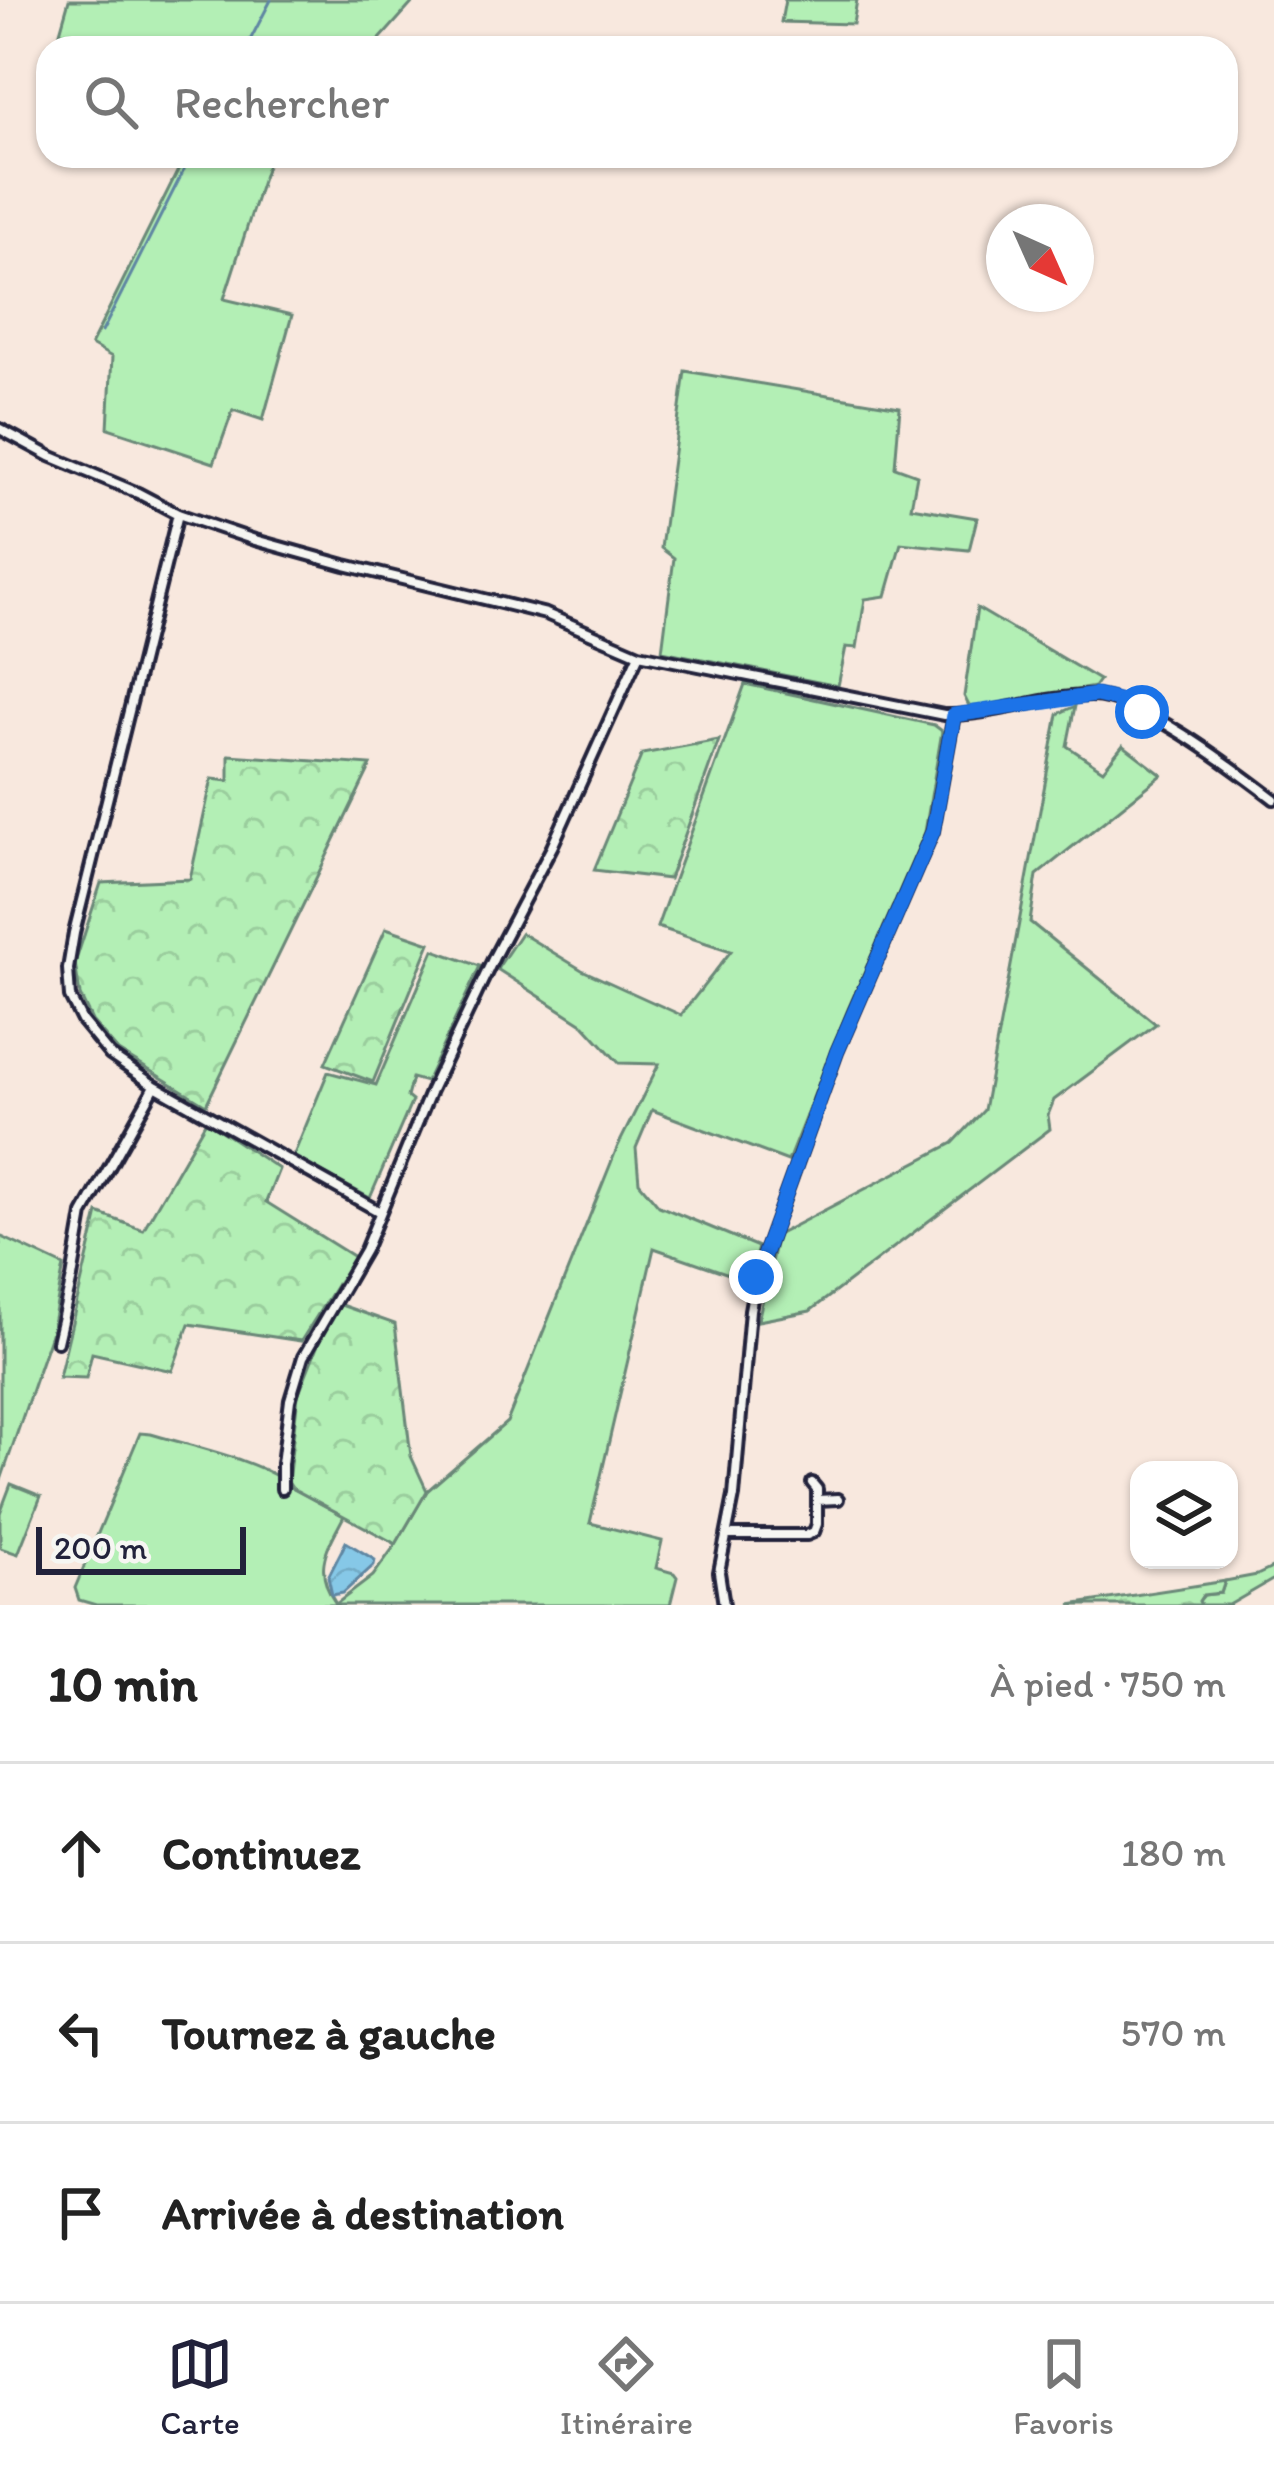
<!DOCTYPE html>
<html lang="fr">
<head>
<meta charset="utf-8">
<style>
  :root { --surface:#fff; --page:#f2f2f2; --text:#222; --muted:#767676; --line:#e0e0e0; --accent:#22223b }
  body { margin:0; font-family:Itim,sans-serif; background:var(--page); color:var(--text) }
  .controls { position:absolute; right:36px; bottom:36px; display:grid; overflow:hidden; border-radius:24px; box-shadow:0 3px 9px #0004 }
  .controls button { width:108px; height:108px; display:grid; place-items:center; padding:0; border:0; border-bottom:3px solid var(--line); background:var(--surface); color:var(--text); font:60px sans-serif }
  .compass { position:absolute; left:986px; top:204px; width:108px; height:108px; border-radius:50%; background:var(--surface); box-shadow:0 3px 9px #0004; rotate:135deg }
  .scale { position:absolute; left:36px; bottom:30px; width:210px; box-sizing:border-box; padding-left:12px; border:6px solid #22223b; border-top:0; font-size:33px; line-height:42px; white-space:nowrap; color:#22223b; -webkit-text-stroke:9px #f6f6f2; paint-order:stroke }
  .stop { position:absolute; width:36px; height:36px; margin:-27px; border:9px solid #1a73e8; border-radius:50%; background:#fff }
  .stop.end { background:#1a73e8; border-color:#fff; box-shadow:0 3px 12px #0008 }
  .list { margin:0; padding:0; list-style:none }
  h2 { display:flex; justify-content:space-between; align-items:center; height:156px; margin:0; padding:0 48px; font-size:51px }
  h2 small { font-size:39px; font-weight:400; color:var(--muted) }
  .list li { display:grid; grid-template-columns:78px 1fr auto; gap:36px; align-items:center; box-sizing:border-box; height:180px; padding:0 48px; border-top:3px solid var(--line) }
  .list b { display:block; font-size:45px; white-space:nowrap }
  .list em { font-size:39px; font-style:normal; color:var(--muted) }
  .icon { flex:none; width:66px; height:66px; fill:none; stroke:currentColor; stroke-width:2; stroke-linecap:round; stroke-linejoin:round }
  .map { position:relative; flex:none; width:1274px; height:1605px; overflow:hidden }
  .search { position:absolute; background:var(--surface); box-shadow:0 3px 9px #0004; left:36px; right:36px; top:36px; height:132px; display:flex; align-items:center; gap:30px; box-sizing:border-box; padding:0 42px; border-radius:36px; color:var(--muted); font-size:45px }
  .sheet { height:696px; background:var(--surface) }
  nav { display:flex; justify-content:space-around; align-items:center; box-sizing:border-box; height:168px; border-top:3px solid var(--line); background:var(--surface); font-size:33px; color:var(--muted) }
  nav a { display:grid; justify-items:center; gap:6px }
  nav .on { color:var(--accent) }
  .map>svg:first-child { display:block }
  .grass { fill:#b3efb5; stroke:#6a8878; stroke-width:3 }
  .forest { fill:url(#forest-crowns); stroke:#6a8878; stroke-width:3 }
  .water { fill:url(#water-waves); stroke:#5e86a2; stroke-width:3 }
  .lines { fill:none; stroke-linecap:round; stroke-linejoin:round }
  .stream { stroke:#5e86a2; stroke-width:3 }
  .minor-casing { stroke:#22223b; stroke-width:16 }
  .minor { stroke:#f6f6f2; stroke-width:8 }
  .route { stroke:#1a73e8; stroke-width:15 }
</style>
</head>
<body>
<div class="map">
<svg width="1274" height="1605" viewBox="0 0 1274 1605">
  <defs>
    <pattern id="forest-crowns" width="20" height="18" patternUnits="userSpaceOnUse" patternTransform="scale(3)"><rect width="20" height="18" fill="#b3efb5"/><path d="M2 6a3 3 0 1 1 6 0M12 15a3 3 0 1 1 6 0" fill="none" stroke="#9acd9d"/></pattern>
    <pattern id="water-waves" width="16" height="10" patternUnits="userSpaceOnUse" patternTransform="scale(3)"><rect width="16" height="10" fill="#86c8e7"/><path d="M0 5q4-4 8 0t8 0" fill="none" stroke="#73acc7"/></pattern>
  </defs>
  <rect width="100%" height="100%" fill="#f8e8de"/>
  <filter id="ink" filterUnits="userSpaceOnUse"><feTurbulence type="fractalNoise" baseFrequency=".00833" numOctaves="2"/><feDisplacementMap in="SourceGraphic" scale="24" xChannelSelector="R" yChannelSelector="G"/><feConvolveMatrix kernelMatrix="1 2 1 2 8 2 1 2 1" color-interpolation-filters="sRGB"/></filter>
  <g filter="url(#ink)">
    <path class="grass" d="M69 0H415L372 48H121L60 32Z
      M785 0H857L853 24 781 22Z
      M185 156H270L224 299 292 315 263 420 233 410 214 463 108 428 112 357 91 345Z
      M685 371 900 407 895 467 917 475 911 507 977 518 969 550 901 543 886 596 865 599 857 648 846 647 838 686 662 651 674 558 661 548Z
      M977 608 1099 680 1094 687 975 709 969 706 964 696Z
      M745 684 934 725 942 731 925 832 848 1009 788 1161 652 1110 636 1148 639 1182 659 1206 758 1247 749 1281 654 1248 590 1523 662 1541 656 1568 674 1573 677 1577 670 1605H96L79 1600 75 1588 140 1433 151 1434C187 1445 269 1462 292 1488L344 1516C327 1549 312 1569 336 1604L373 1576 396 1544 427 1491 507 1422 617 1148 659 1064 619 1063 584 1025 497 969 521 933 582 970 681 1015 731 951 657 927Z
      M1075 706 1067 746 1103 770 1123 745 1162 775 1037 875 1030 922 1156 1024 1054 1100 1048 1115 1050 1129 810 1311 758 1321 777 1235 953 1143 984 1110 1058 714Z
      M434 950 480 966 426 1082 412 1078 407 1097 412 1101 370 1198 293 1157 328 1072 376 1085Z
      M0 1236 64 1266 51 1334 0 1483Z
      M11 1484 41 1496 18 1554 0 1548V1513Z
      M1274 1567V1579L1229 1605H1201L1199 1601 1204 1595 1221 1593 1225 1581 1257 1575Z"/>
    <path class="forest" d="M719 740 669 879 594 870 642 754Z
      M229 755 371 765 206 1105 118 1051 92 1021 80 995 75 963 101 883 190 879 212 779 229 781Z
      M386 928 430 943 373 1082 325 1064Z
      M206 1121 279 1169 266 1202 354 1257 301 1341 189 1324 172 1371 92 1353 86 1378 59 1377 98 1213 143 1230Z
      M338 1304 395 1324 411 1456 427 1491 396 1544 292 1488 288 1482 298 1395 317 1347Z
      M1225 1581 1221 1593 1203 1595 1199 1601 1201 1605H1070Z"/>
    <path class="water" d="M346 1542 375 1560 374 1565 343 1593 332 1595 328 1577Z"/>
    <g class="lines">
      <path class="stream" d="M246 48 271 0
        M102 332 191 156"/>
      <defs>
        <path id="minor" d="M0 429 50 456 138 493 178 514 255 540 345 565 546 614 639 654 944 715C994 716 1041 696 1091 696 1140 696 1233 768 1274 799
          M178 514 74 933 68 969 70 997 82 1021 110 1055 155 1086 380 1212
          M57 1342 72 1278 83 1214 155 1086
          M282 1489V1464L290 1400 303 1357 365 1250 431 1090 495 955 552 847 639 654
          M817 1500 838 1499
          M728 1535H807L814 1532 817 1524V1489L812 1483
          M724 1605 719 1572 734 1496 750 1310 756 1277 837 1052 933 831 954 715"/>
      </defs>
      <use href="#minor" class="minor-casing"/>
      <use href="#minor" class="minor"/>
    </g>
  </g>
  <g class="lines" filter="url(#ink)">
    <path class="route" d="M756 1277 837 1052 933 831 954 715 1096 695 1118 700 1142 712"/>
  </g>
</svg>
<div class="controls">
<button><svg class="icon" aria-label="layers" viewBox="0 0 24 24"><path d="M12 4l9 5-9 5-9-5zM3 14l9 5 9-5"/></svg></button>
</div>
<svg class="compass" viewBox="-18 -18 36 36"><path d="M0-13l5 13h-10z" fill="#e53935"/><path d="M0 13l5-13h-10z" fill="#767676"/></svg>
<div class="scale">200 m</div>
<div class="stop" style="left:1142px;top:712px"></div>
<div class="stop end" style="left:756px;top:1277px"></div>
<div class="search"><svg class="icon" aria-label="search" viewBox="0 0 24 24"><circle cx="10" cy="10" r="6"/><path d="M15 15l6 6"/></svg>Rechercher</div>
</div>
<section class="sheet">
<h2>10 min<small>À pied · 750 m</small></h2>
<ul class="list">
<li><svg class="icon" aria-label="ahead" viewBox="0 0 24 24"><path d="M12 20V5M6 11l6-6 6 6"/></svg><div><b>Continuez</b></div><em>180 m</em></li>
<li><svg class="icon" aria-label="left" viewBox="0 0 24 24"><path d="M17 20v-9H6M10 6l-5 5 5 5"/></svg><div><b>Tournez à gauche</b></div><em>570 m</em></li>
<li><svg class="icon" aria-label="arrive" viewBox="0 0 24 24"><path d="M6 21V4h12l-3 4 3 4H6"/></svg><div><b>Arrivée à destination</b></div></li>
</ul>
</section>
<nav>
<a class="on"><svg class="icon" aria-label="map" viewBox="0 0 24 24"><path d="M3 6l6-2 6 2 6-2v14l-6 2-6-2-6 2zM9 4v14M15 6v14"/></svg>Carte</a>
<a><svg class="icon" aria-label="directions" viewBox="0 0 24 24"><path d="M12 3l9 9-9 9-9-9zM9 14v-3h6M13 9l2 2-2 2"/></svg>Itinéraire</a>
<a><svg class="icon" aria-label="saved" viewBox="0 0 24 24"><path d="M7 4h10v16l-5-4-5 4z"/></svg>Favoris</a>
</nav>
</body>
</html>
